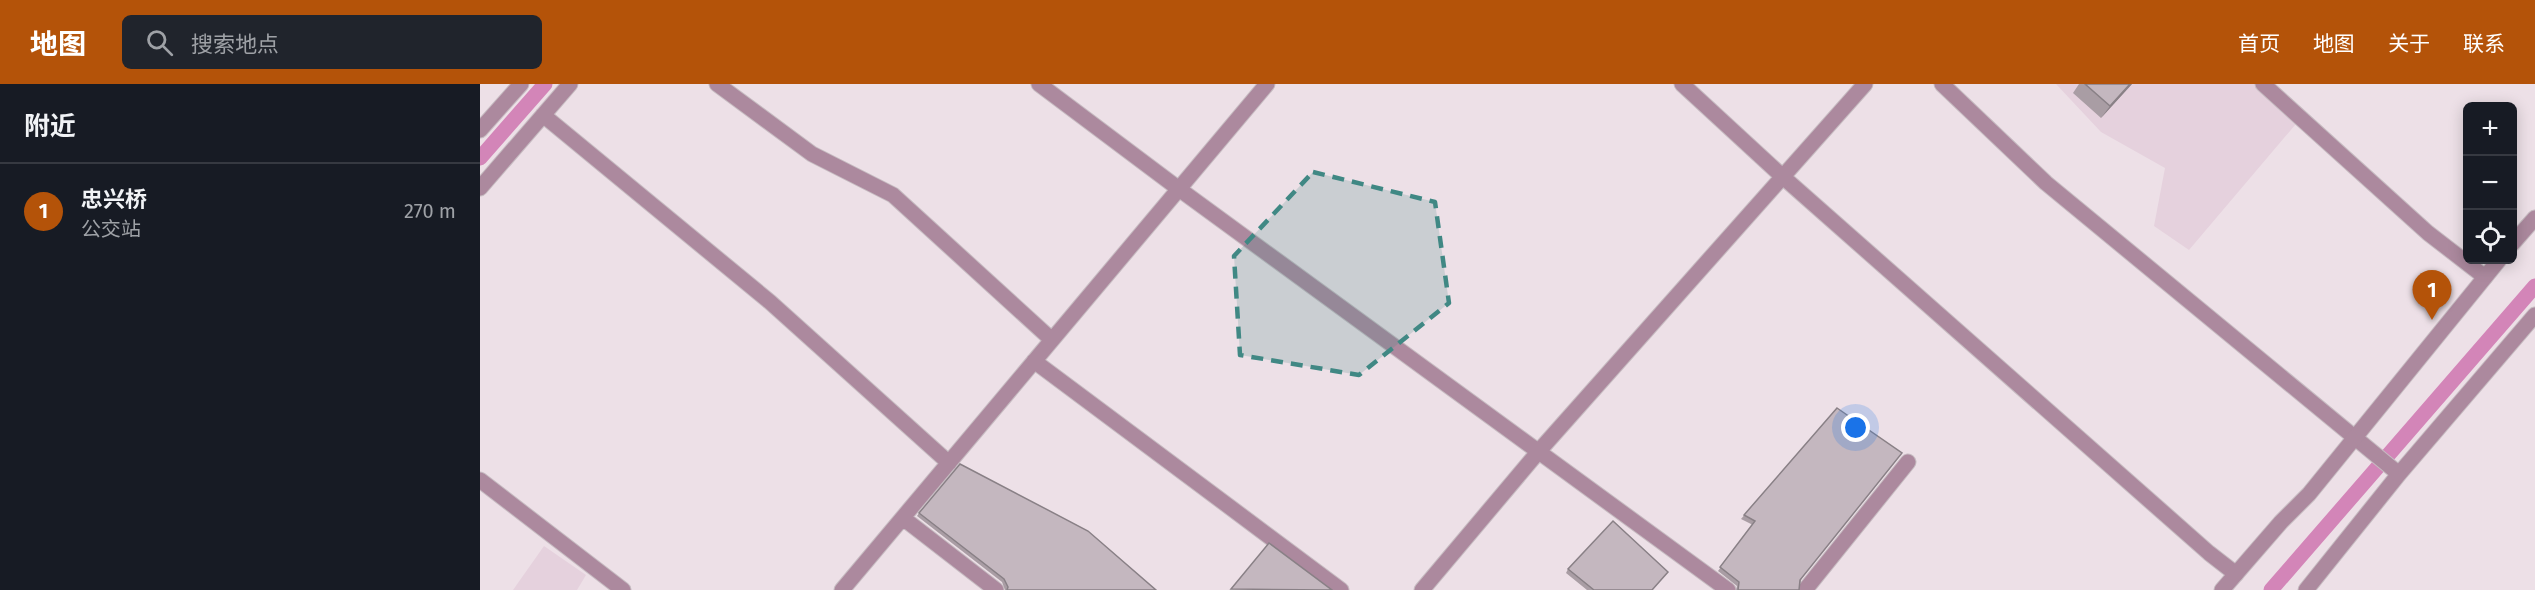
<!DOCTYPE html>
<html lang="zh">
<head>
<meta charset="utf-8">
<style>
  :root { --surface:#171b24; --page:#20242c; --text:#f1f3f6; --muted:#9ea1a6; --line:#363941; --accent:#b45309 }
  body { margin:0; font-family:"Fira Sans","Noto Sans SC",sans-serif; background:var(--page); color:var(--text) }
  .controls { position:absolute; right:18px; top:18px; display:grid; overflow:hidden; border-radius:9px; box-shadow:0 3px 15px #0003 }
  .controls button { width:54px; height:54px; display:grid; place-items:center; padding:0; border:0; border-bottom:2px solid var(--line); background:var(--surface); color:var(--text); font:30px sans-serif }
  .you { position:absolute; left:1376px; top:344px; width:21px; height:21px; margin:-15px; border:4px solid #fff; border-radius:50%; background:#1a73e8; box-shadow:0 0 0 9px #1a73e833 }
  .badge { display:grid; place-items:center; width:39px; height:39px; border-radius:50%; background:var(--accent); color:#fff; font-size:20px; font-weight:700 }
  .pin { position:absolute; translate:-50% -50px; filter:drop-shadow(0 2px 3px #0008) }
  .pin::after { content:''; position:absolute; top:32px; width:21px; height:18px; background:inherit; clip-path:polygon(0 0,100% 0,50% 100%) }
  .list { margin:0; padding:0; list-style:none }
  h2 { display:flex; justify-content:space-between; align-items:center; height:78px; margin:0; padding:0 24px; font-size:26px }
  h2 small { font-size:20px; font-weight:400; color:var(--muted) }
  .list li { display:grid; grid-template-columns:39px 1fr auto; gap:18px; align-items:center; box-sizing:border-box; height:96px; padding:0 24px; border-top:2px solid var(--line) }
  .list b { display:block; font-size:22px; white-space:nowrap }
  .list p { margin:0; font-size:20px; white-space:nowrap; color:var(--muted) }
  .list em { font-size:20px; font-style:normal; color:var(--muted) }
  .icon { flex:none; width:33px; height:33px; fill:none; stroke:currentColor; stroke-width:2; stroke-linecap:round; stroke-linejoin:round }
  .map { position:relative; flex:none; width:2055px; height:506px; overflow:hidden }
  header { display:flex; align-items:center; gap:36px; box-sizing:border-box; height:84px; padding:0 30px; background:var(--accent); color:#fff }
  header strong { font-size:28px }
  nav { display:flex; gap:33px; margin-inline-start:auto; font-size:21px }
  .search { width:420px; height:54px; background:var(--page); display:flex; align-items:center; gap:15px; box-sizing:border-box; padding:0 21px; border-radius:9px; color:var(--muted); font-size:22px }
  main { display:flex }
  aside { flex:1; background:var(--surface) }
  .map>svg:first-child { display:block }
  .built { fill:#e5d1dd }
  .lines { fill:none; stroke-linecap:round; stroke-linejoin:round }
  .canal { stroke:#d385b8; stroke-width:15 }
  .minor-casing { stroke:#c6bbc1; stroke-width:17 }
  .tertiary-casing { stroke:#c6bbc1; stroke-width:17 }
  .minor { stroke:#ac899e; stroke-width:15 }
  .tertiary { stroke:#ac899e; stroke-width:15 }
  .wall { fill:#a99da4 }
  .shaded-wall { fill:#898086 }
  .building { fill:#c4b7bf; stroke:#898086; stroke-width:1.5 }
  .marked { fill:#408884; fill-opacity:0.2; stroke:#408884; stroke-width:4.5; stroke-dasharray:12 8; stroke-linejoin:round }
</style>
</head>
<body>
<header>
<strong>地图</strong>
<div class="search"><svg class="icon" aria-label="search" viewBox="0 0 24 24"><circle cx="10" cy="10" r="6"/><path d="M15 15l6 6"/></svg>搜索地点</div>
<nav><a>首页</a><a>地图</a><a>关于</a><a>联系</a></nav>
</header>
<main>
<aside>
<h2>附近<small></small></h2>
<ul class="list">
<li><span class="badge">1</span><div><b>忠兴桥</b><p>公交站</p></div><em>270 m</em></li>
</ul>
</aside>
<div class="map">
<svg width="2055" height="506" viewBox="0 0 2055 506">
  <rect width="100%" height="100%" fill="#ede0e7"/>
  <path class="built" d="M1576 0H1780L1821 34 1709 166 1674 142 1685 84 1621 48Z
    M64 462 106 491 97 506H33Z"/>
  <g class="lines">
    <path class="canal" d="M0 74 65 0
      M1791 506 2055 202"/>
    <defs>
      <path id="minor" d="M237 0 332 70 413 111 572 256
        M559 0 699 105 1248 506
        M1202 0 1303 93 1729 469 1756 490
        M1462 0 1566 99 1919 390
        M1783 0 1948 149 2005 193
        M63 31 290 218 469 379
        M0 46 41 0
        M0 104 90 0
        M554 277 861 506
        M0 396 143 506
        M423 434 516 506
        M362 506 787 0
        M942 506 1059 367 1385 0
        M1325 506 1428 378
        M1826 506 1919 390 2055 231"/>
      <path id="tertiary" d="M2032 160 2055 134
        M1742 506 1801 438 1829 410 2019 176"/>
    </defs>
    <use href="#minor" class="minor-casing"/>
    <use href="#tertiary" class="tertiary-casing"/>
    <use href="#minor" class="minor"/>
    <use href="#tertiary" class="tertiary"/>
  </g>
  <path class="wall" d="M1599 0H1652L1621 34 1593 9Z
    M1357 324 1319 506H1256L1257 502 1238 487 1273 441 1261 435Z
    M439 429 676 506H525L522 498 437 432Z
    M1088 485 1173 506H1107L1086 489Z"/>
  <path class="shaded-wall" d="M1650 0H1652L1621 34 1630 22Z"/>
  <path class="building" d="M1605 0H1650L1630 22Z
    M1357 324 1422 369 1320 496 1319 506H1258L1259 498 1240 483 1275 437 1264 431Z
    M480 380 608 447 676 506H527L528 503 524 495 439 429Z
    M1133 437 1188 488 1172 506H1114L1088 485Z
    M789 459 852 506 751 505Z"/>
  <path class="marked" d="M833 88 955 118 969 219 879 291 760 271 754 172Z"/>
</svg>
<div class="controls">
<button>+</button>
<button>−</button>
<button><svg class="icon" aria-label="locate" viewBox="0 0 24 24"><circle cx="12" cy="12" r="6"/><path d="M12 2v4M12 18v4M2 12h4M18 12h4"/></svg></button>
</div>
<div class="you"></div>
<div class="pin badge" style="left:1952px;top:236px">1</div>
</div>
</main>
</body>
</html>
